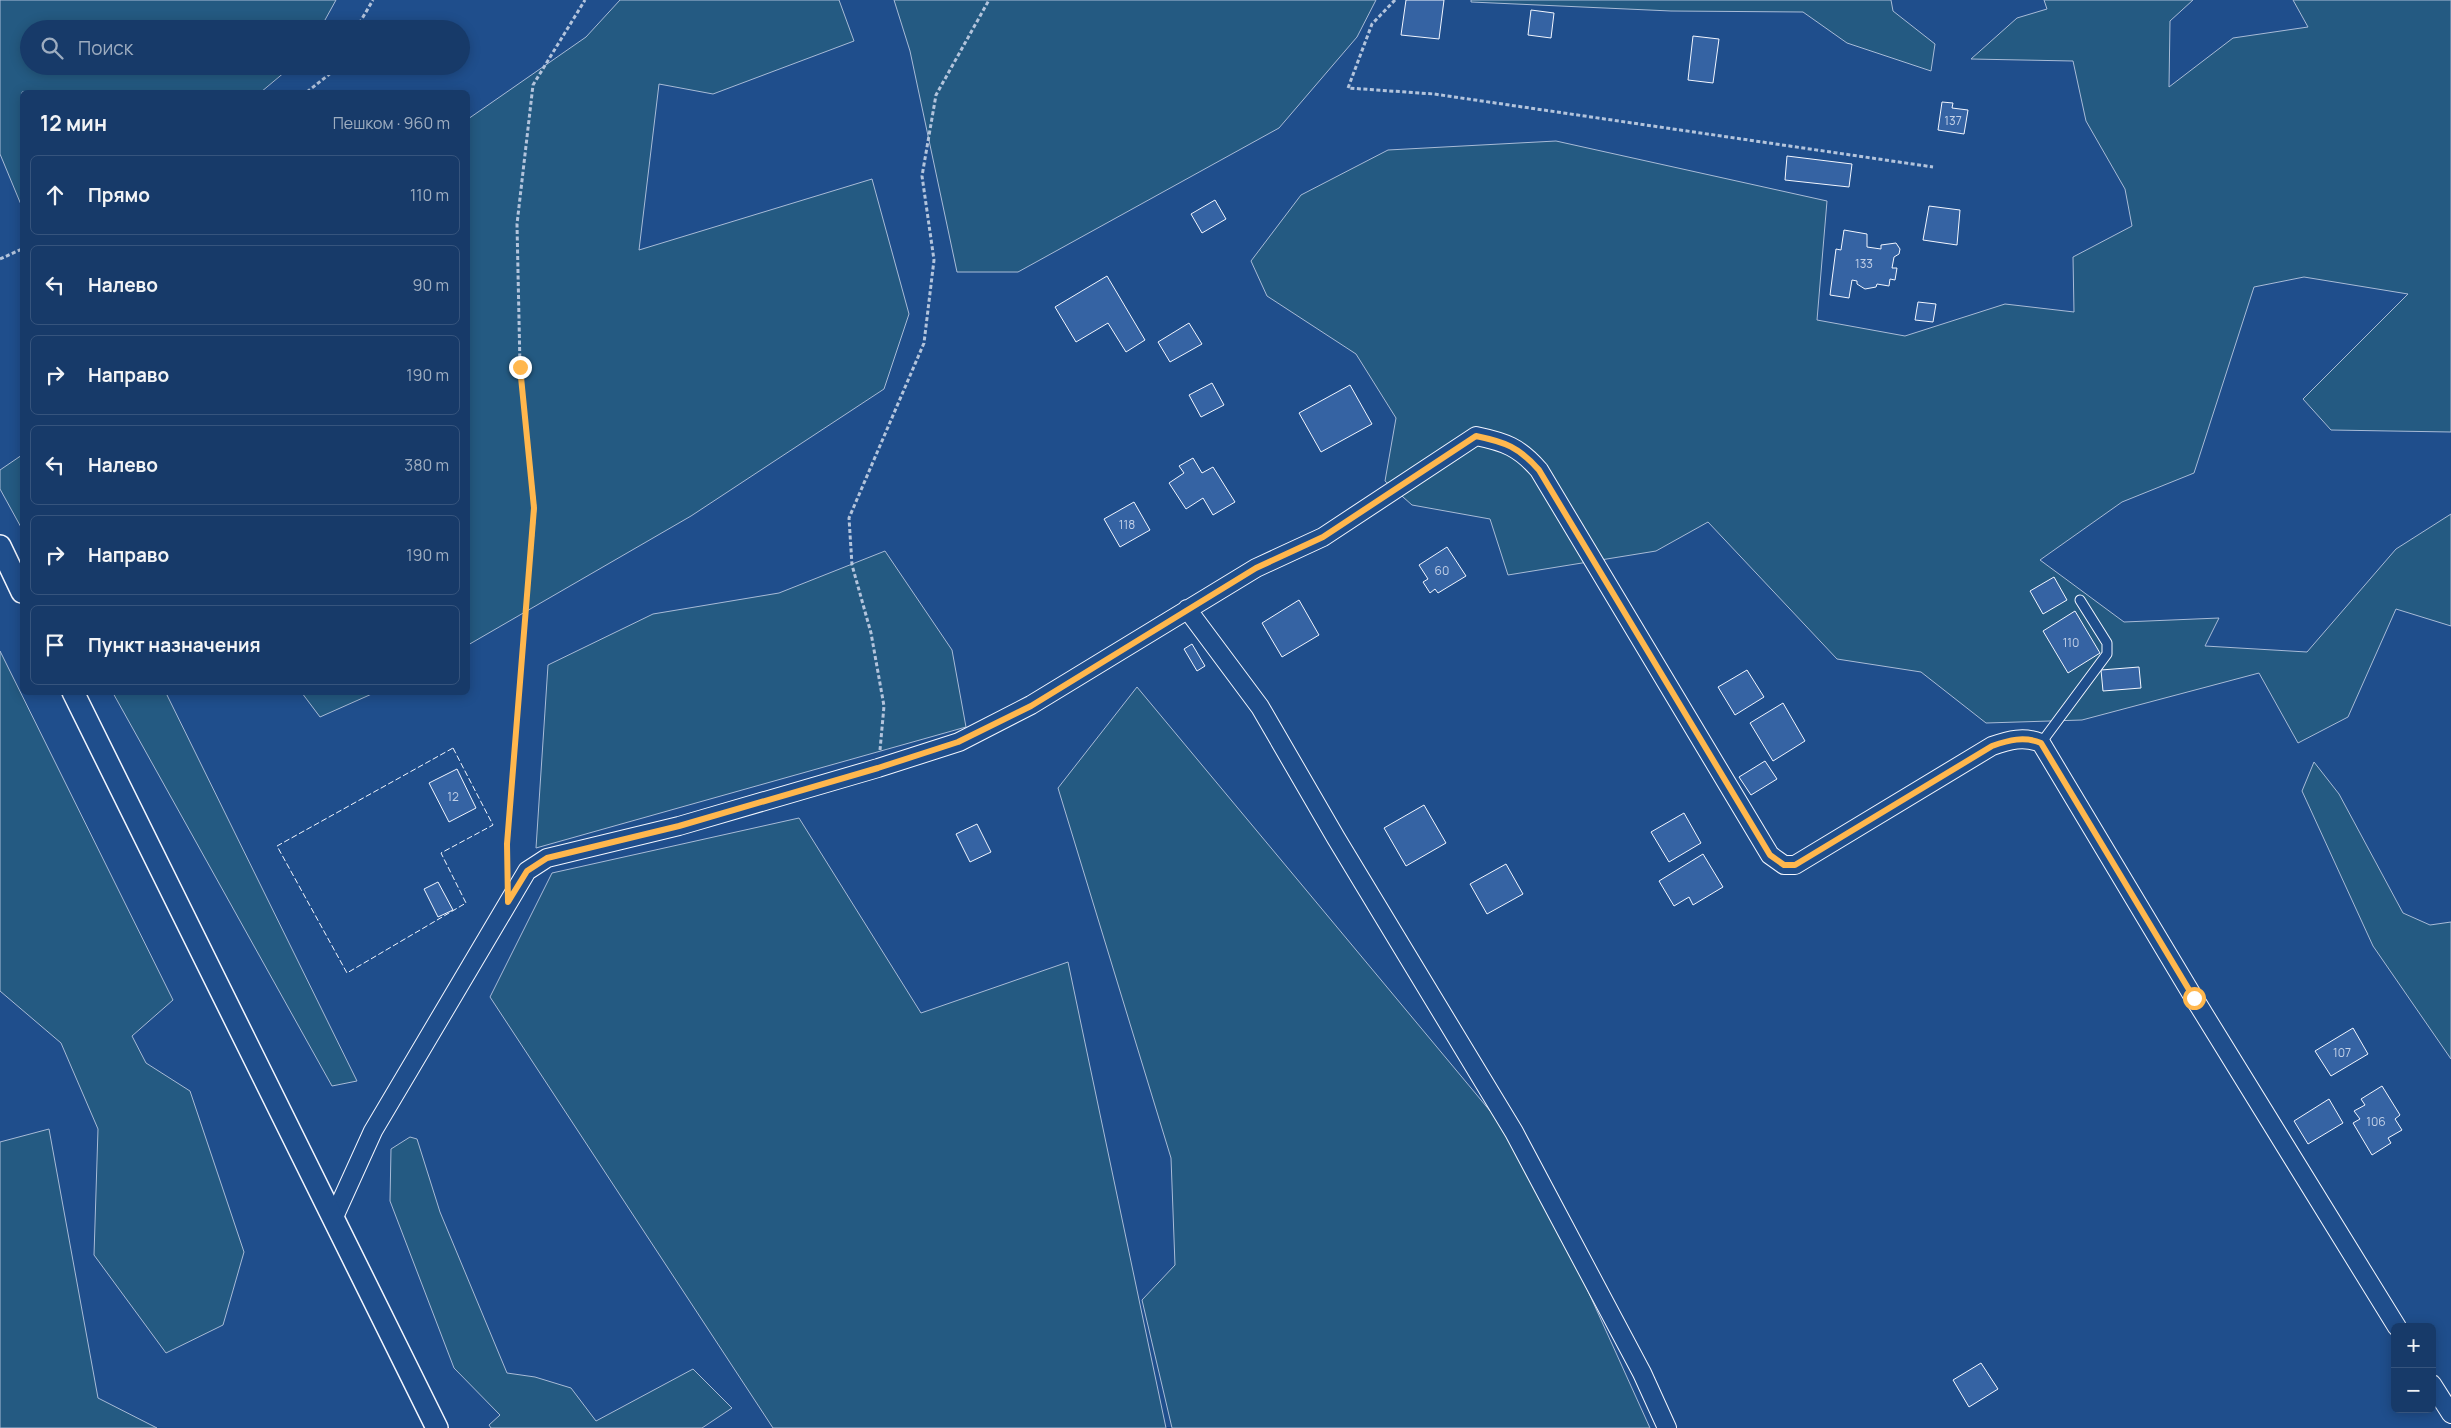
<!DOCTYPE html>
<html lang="ru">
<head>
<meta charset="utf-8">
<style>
  :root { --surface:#173a69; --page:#244571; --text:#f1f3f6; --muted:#9eadc0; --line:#36547d }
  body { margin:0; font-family:Manrope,sans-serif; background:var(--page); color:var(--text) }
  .controls { position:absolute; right:15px; bottom:15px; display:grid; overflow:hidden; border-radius:8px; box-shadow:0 2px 12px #0003 }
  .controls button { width:45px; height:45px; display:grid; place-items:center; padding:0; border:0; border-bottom:1px solid var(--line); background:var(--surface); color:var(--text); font:25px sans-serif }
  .stop { position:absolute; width:15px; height:15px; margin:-11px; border:4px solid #ffb74d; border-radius:50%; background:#fff }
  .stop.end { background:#ffb74d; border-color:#fff; box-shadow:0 1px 5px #0008 }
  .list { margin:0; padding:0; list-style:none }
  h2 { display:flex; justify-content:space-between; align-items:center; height:65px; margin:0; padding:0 20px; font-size:21px }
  h2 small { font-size:16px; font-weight:400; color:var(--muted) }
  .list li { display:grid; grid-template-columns:32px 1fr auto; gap:15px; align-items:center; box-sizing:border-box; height:80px; margin:0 10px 10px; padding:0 10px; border:1px solid var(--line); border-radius:8px }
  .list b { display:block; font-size:19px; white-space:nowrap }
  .list em { font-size:16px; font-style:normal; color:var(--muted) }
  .icon { flex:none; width:28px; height:28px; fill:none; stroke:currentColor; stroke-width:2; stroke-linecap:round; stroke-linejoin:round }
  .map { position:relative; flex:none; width:2451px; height:1428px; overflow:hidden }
  .search { position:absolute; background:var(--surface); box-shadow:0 2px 12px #0003; left:20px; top:20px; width:450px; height:55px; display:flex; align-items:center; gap:12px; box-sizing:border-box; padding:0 18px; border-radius:28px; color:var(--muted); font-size:19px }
  .panel { position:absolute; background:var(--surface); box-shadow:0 2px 12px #0003; left:20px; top:90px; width:450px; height:605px; border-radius:8px }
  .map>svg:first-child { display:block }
  .green { fill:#245a82; stroke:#a8bbd7 }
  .building { fill:#3563a3; stroke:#f2f6ff }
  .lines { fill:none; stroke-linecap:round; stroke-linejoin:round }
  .service-casing { stroke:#f2f6ff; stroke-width:11 }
  .minor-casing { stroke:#f2f6ff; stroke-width:20 }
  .tertiary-casing { stroke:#f2f6ff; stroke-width:24 }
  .path { stroke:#b3c4dc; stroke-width:3; stroke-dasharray:4 2.5; stroke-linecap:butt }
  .service { stroke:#1f4e8c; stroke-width:9 }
  .minor { stroke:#1f4e8c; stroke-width:18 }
  .tertiary { stroke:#1f4e8c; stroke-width:21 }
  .fence { stroke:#f2f6ff; stroke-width:1; stroke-dasharray:6 2.5; stroke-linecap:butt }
  .route { stroke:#ffb74d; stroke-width:6 }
  .labels { text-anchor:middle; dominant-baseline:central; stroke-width:4; stroke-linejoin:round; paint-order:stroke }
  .number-label { font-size:12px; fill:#c3d1e8 }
</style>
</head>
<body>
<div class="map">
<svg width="2451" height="1428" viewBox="0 0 2451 1428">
  <rect width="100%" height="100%" fill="#1f4e8c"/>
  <path class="green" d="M0 0H336L320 29H29V66H292L261 92H22V207L0 154Z
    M620 0H839L854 41 713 94 659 84 639 250 872 179 909 314 884 389 691 516 468 645V119L586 37Z
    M894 0H1376L1357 37 1279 128 1018 272H957L910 51Z
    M1471 0H1891L1893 11 1935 44 1931 71 1847 43 1803 12 1671 11 1471 2Z
    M2044 0H2193L2170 21 2169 87 2233 38 2308 27 2293 0H2451V432L2331 430 2303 399 2408 294 2304 277 2254 287 2194 473 2122 502 2040 560 2124 622 2219 618 2205 646 2307 652 2396 549 2451 514V626L2396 609 2348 717 2298 743 2259 673 2082 720 1986 723 1921 672 1837 659 1708 522 1656 551 1508 575 1490 519 1412 505 1385 481 1396 418 1356 354 1267 296 1251 261 1301 195 1388 150 1556 141 1827 201 1817 320 1905 336 2005 304 2074 312 2073 257 2132 226 2125 189 2086 121 2073 61 1971 59 2017 18 2047 9Z
    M22 455V529L0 489V470Z
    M885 551 952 650 966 727 536 848 548 665 653 614 779 593Z
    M0 651 173 1000 132 1036 146 1063 190 1091 244 1252 223 1325 166 1353 94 1255 98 1129 61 1043 0 991Z
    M1137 687 1526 1154 1650 1428H1172L1142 1300 1175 1265 1171 1158 1058 788Z
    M113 693H166L357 1081 332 1086Z
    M302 693H374L320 717Z
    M2314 762 2339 794 2403 913 2430 925 2451 922V1059L2373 946 2302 791Z
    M799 818 921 1013 1068 962 1166 1428H773L490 997 552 873Z
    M49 1129 98 1398 157 1428H0V1142Z
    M410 1137 417 1139 440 1212 507 1373 535 1377 571 1388 596 1421 693 1369 732 1408 702 1428H491L489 1425 500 1415 454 1368 390 1201 391 1149Z"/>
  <path class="building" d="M1406 0H1444L1439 39 1401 35Z
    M1531 10 1554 13 1551 38 1528 35Z
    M1693 36 1719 39 1713 83 1688 80Z
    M1942 102 1953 103 1952 108 1968 110 1964 134 1938 130Z
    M1787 156 1852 164 1849 187 1785 180Z
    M1215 200 1226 219 1202 233 1191 214Z
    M1929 206 1960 210 1957 245 1923 240Z
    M1844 230 1867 234V247L1881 249V245L1896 243 1900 249 1899 254 1894 257 1892 268H1897L1895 280 1890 279 1889 286 1877 284 1876 287 1865 289 1857 284V281L1852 280 1849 298 1830 295 1836 249 1841 250Z
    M1107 276 1145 340 1126 352 1108 323 1076 342 1055 307Z
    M1918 302 1936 304 1933 322 1915 320Z
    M1189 323 1202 344 1170 362 1158 342Z
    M1212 383 1224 405 1201 417 1189 395Z
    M1350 385 1372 424 1321 452 1299 413Z
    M1193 458 1202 473 1213 467 1235 502 1213 515 1203 498 1186 509 1169 483 1184 473 1179 466Z
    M1134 502 1150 530 1120 547 1104 519Z
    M1447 547 1466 576 1438 593 1435 589 1430 593 1423 582 1428 579 1419 565Z
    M2054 577 2067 600 2043 614 2030 591Z
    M1299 600 1319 635 1282 657 1262 623Z
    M2075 611 2100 653 2068 673 2043 631Z
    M1192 644 1205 666 1197 671 1184 649Z
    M2139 667 2141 688 2103 691 2101 670Z
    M1747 670 1764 697 1735 715 1718 687Z
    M1783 703 1805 741 1773 761 1750 723Z
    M1765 761 1777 779 1751 795 1739 777Z
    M457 769 476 808 449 822 429 783Z
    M1424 805 1446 843 1406 866 1384 828Z
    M1684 813 1701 843 1669 862 1651 832Z
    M977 824 991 852 970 862 956 834Z
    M1703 854 1723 887 1693 905 1689 897 1674 906 1659 881Z
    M1506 864 1523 894 1487 914 1470 884Z
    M438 882 453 910 438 917 424 889Z
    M2353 1028 2368 1054 2331 1076 2315 1051Z
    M2382 1086 2400 1115 2395 1119 2402 1130 2388 1138 2391 1143 2372 1155 2353 1123 2360 1119 2354 1111 2365 1105 2361 1099Z
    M2329 1099 2343 1123 2308 1144 2294 1121Z
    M1981 1363 1998 1389 1969 1407 1953 1380Z"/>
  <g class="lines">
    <defs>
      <path id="service" d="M2041 743 2107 654V643L2080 600"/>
      <path id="minor" d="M1187 609 1260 707 1336 838 1514 1132 1642 1373 1667 1428
        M334 1217 373 1131 527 871 547 858 679 826 878 768 959 742 1031 705 1256 568 1323 537 1476 436C1505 442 1519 447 1539 470L1770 855 1784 865H1795L1992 746C2009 740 2024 736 2041 743L2194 998 2397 1327
        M2432 1384 2451 1414"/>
      <path id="tertiary" d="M0 546 22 592
        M73 692 437 1428"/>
    </defs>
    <use href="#service" class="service-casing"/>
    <use href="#minor" class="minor-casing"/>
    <use href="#tertiary" class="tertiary-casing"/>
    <path class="path" d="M1395 0 1372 24 1348 88 1434 94 1933 167
      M356 29 373 0
      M307 92 332 72 335 66
      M0 259 22 249
      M880 750 884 706 871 633 852 565 849 518 924 343 934 260 922 176 936 95 989 0
      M507 869V844L535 508 520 367 517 224 533 85 585 0"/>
    <use href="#service" class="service"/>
    <use href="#minor" class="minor"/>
    <use href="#tertiary" class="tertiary"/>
    <path class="fence" d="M453 748 493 825 441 853 466 903 347 973 277 846Z"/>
  </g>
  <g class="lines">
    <path class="route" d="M520 367 534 508 507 844 508 902 527 871 547 858 679 826 878 768 958 742 1031 706 1256 568 1323 537 1476 436C1505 442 1519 447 1539 470L1770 855 1784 865H1795L1992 746C2009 740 2024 736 2041 743L2194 998"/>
  </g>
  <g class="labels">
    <g class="number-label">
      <text x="1953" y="120">137</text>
      <text x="1864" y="263">133</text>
      <text x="1127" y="524">118</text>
      <text x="1442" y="570">60</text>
      <text x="2071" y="642">110</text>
      <text x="453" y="796">12</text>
      <text x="2342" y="1052">107</text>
      <text x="2376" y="1121">106</text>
    </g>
  </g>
</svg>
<div class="controls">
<button>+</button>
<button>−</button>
</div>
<div class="stop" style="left:2194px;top:998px"></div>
<div class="stop end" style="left:520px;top:367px"></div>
<div class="search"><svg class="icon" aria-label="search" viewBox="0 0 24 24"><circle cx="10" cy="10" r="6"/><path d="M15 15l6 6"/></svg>Поиск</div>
<section class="panel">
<h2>12 мин<small>Пешком · 960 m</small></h2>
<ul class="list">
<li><svg class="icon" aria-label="ahead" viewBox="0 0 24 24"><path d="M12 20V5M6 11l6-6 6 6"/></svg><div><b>Прямо</b></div><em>110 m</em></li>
<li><svg class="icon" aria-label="left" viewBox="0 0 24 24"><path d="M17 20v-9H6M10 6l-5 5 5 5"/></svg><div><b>Налево</b></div><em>90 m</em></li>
<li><svg class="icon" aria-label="right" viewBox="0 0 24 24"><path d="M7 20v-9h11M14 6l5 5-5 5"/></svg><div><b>Направо</b></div><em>190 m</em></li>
<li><svg class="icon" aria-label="left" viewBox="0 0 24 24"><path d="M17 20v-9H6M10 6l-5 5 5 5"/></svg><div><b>Налево</b></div><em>380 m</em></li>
<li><svg class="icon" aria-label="right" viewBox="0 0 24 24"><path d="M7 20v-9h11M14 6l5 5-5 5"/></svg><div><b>Направо</b></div><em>190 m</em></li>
<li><svg class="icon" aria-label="arrive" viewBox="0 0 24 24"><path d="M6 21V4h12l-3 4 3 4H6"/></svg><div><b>Пункт назначения</b></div></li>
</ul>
</section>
</div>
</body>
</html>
